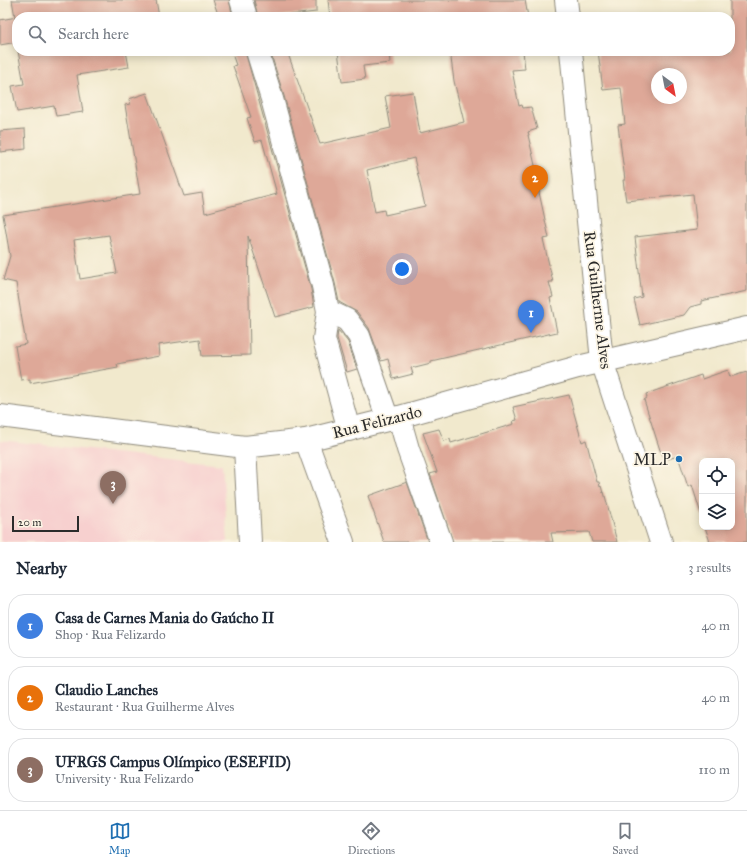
<!DOCTYPE html>
<html lang="en">
<head>
<meta charset="utf-8">
<style>
  :root { --surface:#fff; --page:#f6f6f7; --text:#1f2937; --muted:#747a83; --line:#e0e1e3; --accent:#1f6fb2 }
  body { margin:0; font-family:"IM FELL Great Primer",serif; background:var(--page); color:var(--text) }
  .controls { position:absolute; right:12px; bottom:12px; display:grid; overflow:hidden; border-radius:8px; box-shadow:0 2px 10px #0003 }
  .controls button { width:36px; height:36px; display:grid; place-items:center; padding:0; border:0; border-bottom:1px solid var(--line); background:var(--surface); color:var(--text); font:20px sans-serif }
  .compass { position:absolute; left:651px; top:68px; width:36px; height:36px; border-radius:50%; background:var(--surface); box-shadow:0 2px 10px #0003; rotate:148deg }
  .scale { position:absolute; left:12px; bottom:10px; width:67px; box-sizing:border-box; padding-left:4px; border:2px solid #2b2b2b; border-top:0; font-size:11px; line-height:14px; white-space:nowrap; color:#2b2b2b; -webkit-text-stroke:3px #fcf5e5; paint-order:stroke }
  .you { position:absolute; left:402px; top:269px; width:14px; height:14px; margin:-10px; border:3px solid #fff; border-radius:50%; background:#1a73e8; box-shadow:0 0 0 6px #1a73e833 }
  .badge { display:grid; place-items:center; width:26px; height:26px; border-radius:50%; background:var(--accent); color:#fff; font-size:13px; font-weight:700 }
  .pin { position:absolute; translate:-50% -33px; filter:drop-shadow(0 1px 2px #0008) }
  .pin::after { content:''; position:absolute; top:21px; width:14px; height:12px; background:inherit; clip-path:polygon(0 0,100% 0,50% 100%) }
  .list { margin:0; padding:0; list-style:none }
  h2 { display:flex; justify-content:space-between; align-items:center; height:52px; margin:0; padding:0 16px; font-size:17px }
  h2 small { font-size:13px; font-weight:400; color:var(--muted) }
  .list li { display:grid; grid-template-columns:26px 1fr auto; gap:12px; align-items:center; box-sizing:border-box; height:64px; margin:0 8px 8px; padding:0 8px; border:1px solid var(--line); border-radius:16px }
  .list b { display:block; font-size:15px; white-space:nowrap }
  .list p { margin:0; font-size:13px; white-space:nowrap; color:var(--muted) }
  .list em { font-size:13px; font-style:normal; color:var(--muted) }
  .icon { flex:none; width:22px; height:22px; fill:none; stroke:currentColor; stroke-width:2; stroke-linecap:round; stroke-linejoin:round }
  .map { position:relative; flex:none; width:747px; height:542px; overflow:hidden }
  .search { position:absolute; background:var(--surface); box-shadow:0 2px 10px #0003; left:12px; right:12px; top:12px; height:44px; display:flex; align-items:center; gap:10px; box-sizing:border-box; padding:0 14px; border-radius:16px; color:var(--muted); font-size:15px }
  .sheet { height:268px; background:var(--surface) }
  nav { display:flex; justify-content:space-around; align-items:center; box-sizing:border-box; height:56px; border-top:1px solid var(--line); background:var(--surface); font-size:11px; color:var(--muted) }
  nav a { display:grid; justify-items:center; gap:2px }
  nav .on { color:var(--accent) }
  .map>svg:first-child { display:block }
  .built { fill:#f7d0cf }
  .building { fill:#dea898; fill-rule:evenodd }
  .lines { fill:none; stroke-linecap:round; stroke-linejoin:round }
  .minor-casing { stroke:#8e8a7c; stroke-width:24 }
  .major-casing { stroke:#8e8a7c; stroke-width:24 }
  .minor { stroke:#fff; stroke-width:22 }
  .major { stroke:#fff; stroke-width:22 }
  .poi-dot { fill:#1f6fb2; stroke:#fcf5e5; stroke-width:1.5 }
  .labels { text-anchor:middle; dominant-baseline:central; stroke-width:3.5; stroke-linejoin:round; paint-order:stroke }
  .street-label { font-size:16px; fill:#2b2b2b; stroke:#fcf5e5 }
  .poi-label { font-size:16px; fill:#2b2b2b; stroke:#fcf5e5; text-anchor:end }
</style>
</head>
<body>
<div class="map">
<svg width="747" height="542" viewBox="0 0 747 542">
  <rect width="100%" height="100%" fill="#fcf5e5"/>
  <filter id="ink" filterUnits="userSpaceOnUse"><feTurbulence type="fractalNoise" baseFrequency=".025" numOctaves="2"/><feDisplacementMap in="SourceGraphic" scale="8" xChannelSelector="R" yChannelSelector="G"/><feConvolveMatrix kernelMatrix="1 2 1 2 8 2 1 2 1" color-interpolation-filters="sRGB"/></filter>
  <filter id="wash" filterUnits="userSpaceOnUse"><feTurbulence type="fractalNoise" baseFrequency=".012" numOctaves="4" result="noise"/><feDisplacementMap in="SourceGraphic" scale="16" xChannelSelector="R" yChannelSelector="G"/><feGaussianBlur stdDeviation="0.9" result="paint"/><feColorMatrix in="noise" values="0 0 0 0 0 0 0 0 0 0 0 0 0 0 0 0 0 1.4 0 .05"/><feComposite in="paint" operator="in"/></filter>
  <g filter="url(#wash)">
    <rect width="100%" height="100%" fill="#f1e9cd"/>
    <path class="built" d="M0 440 222 465 228 542H0Z"/>
    <g id="blocks">
      <path class="building" d="M12 0H156L159 17H15Z
        M213 0H229L233 17H219Z
        M254 0H316V12L273 17H258Z
        M328 0H525L528 17H330Z
        M730 0H747V291L701 301V304L690 307 684 315 640 325 634 299 642 297 635 237 697 230 693 194 626 201 623 180H625L618 125 625 124 621 88 603 90 598 51H730ZM657 74H681V98H657Z
        M17 17V42L0 45V20Z
        M18 51H126L129 67 77 75 83 112 56 116 54 106 17 112 12 86 24 84Z
        M231 51H245L311 289 314 307 275 317 248 236 250 355 202 356 200 339 158 345 159 356 117 364 118 367 30 383V379L21 380 15 346 26 344 16 283 3 280 10 256 3 215 140 194 125 105 130 104 129 99 147 93 184 196 202 193 205 213 277 194 262 140 255 142 247 118 251 117 233 66 236 65ZM109 235 117 273 80 279 74 240Z
        M270 51H287L320 144 391 128 385 96 413 92 420 133 464 122 454 81 450 51H523L525 69 512 70 519 106 522 105 523 108 531 107 537 129 528 132 529 135H528L537 174H535L549 238 543 239 553 282H549L553 297 550 298 557 332 431 361V363L411 368 413 374 393 379 388 359 381 361 369 328 357 312 339 302 335 283 284 96ZM414 158 425 206 385 215 384 210 375 212 367 170Z
        M338 51H389L390 63 363 66 365 79 342 82Z
        M25 129 26 149 0 152V131Z
        M338 330 348 342 357 369 347 372 337 338Z
        M728 370 730 377 747 372V542H710L705 527H732V461H702V517L692 485 688 487 678 456 668 459 667 456 664 457 660 450 644 400 647 398 646 394 701 375 702 379Z
        M569 395 582 442 586 440 597 482H599L600 487 601 486 603 493 604 492 617 542H592L589 532 551 533 553 542H453L430 474 437 472 423 433 439 429 444 441 450 439 451 443 514 424 513 421 517 420 513 407Z
        M407 482 428 542H384L368 496Z"/>
    </g>
  </g>
  <g filter="url(#ink)">
    <use href="#blocks" fill-opacity="0" stroke="#8e8a7c" stroke-width="1"/>
    <g class="lines">
      <defs>
        <path id="minor" d="M241 0 246 17
          M257 51 272 99 323 286 328 311 324 339 349 430
          M328 311 347 320 359 336 388 420
          M602 361 661 542
          M399 417 408 449 441 542
          M306 440 343 542
          M245 447 250 542"/>
        <path id="major" d="M566 0 568 17
          M571 51 602 361
          M0 416 245 447 306 440 399 417 578 367 747 328"/>
      </defs>
      <use href="#minor" class="minor-casing"/>
      <use href="#major" class="major-casing"/>
      <use href="#minor" class="minor"/>
      <use href="#major" class="major"/>
    </g>
  </g>
  <circle class="poi-dot" cx="679" cy="459" r="4"/>
  <g class="labels">
    <g class="street-label">
      <text transform="translate(598 300) rotate(83)">Rua Guilherme Alves</text>
      <text transform="translate(377 422) rotate(-14)">Rua Felizardo</text>
    </g>
    <g class="poi-label">
      <text x="671" y="459">MLP</text>
    </g>
  </g>
</svg>
<div class="controls">
<button><svg class="icon" aria-label="locate" viewBox="0 0 24 24"><circle cx="12" cy="12" r="6"/><path d="M12 2v4M12 18v4M2 12h4M18 12h4"/></svg></button>
<button><svg class="icon" aria-label="layers" viewBox="0 0 24 24"><path d="M12 4l9 5-9 5-9-5zM3 14l9 5 9-5"/></svg></button>
</div>
<svg class="compass" viewBox="-18 -18 36 36"><path d="M0-13l5 13h-10z" fill="#e53935"/><path d="M0 13l5-13h-10z" fill="#747a83"/></svg>
<div class="scale">20 m</div>
<div class="you"></div>
<div class="pin badge" style="left:531px;top:333px;background:#3f7fe0">1</div>
<div class="pin badge" style="left:535px;top:198px;background:#e8710a">2</div>
<div class="pin badge" style="left:113px;top:504px;background:#8d6e63">3</div>
<div class="search"><svg class="icon" aria-label="search" viewBox="0 0 24 24"><circle cx="10" cy="10" r="6"/><path d="M15 15l6 6"/></svg>Search here</div>
</div>
<section class="sheet">
<h2>Nearby<small>3 results</small></h2>
<ul class="list">
<li><span class="badge" style="background:#3f7fe0">1</span><div><b>Casa de Carnes Mania do Gaúcho II</b><p>Shop · Rua Felizardo</p></div><em>40 m</em></li>
<li><span class="badge" style="background:#e8710a">2</span><div><b>Claudio Lanches</b><p>Restaurant · Rua Guilherme Alves</p></div><em>40 m</em></li>
<li><span class="badge" style="background:#8d6e63">3</span><div><b>UFRGS Campus Olímpico (ESEFID)</b><p>University · Rua Felizardo</p></div><em>110 m</em></li>
</ul>
</section>
<nav>
<a class="on"><svg class="icon" aria-label="map" viewBox="0 0 24 24"><path d="M3 6l6-2 6 2 6-2v14l-6 2-6-2-6 2zM9 4v14M15 6v14"/></svg>Map</a>
<a><svg class="icon" aria-label="directions" viewBox="0 0 24 24"><path d="M12 3l9 9-9 9-9-9zM9 14v-3h6M13 9l2 2-2 2"/></svg>Directions</a>
<a><svg class="icon" aria-label="saved" viewBox="0 0 24 24"><path d="M7 4h10v16l-5-4-5 4z"/></svg>Saved</a>
</nav>
</body>
</html>
